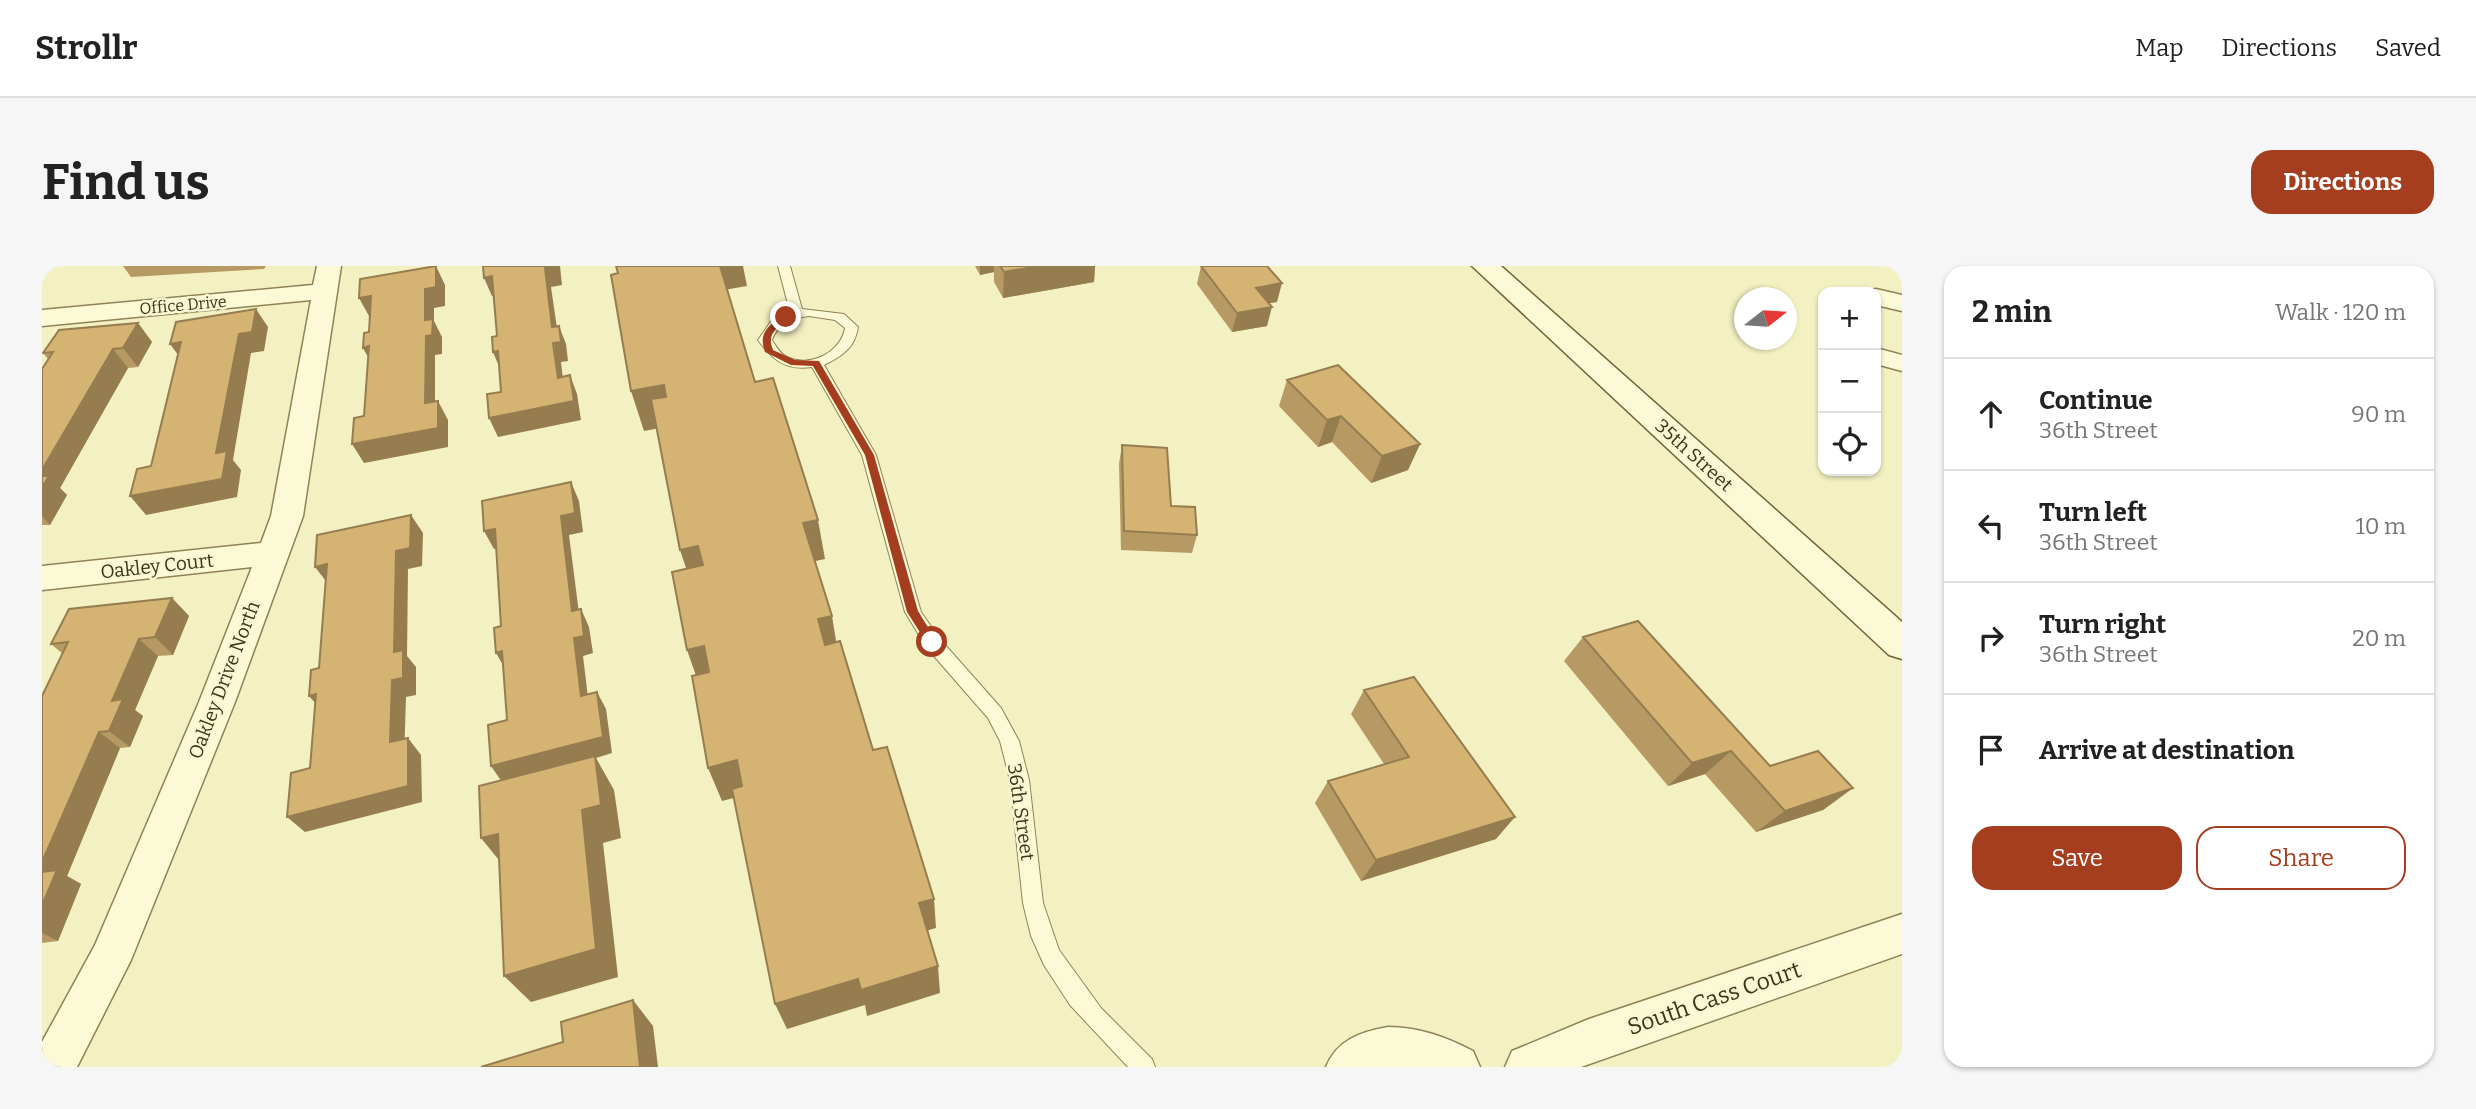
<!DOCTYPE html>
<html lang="en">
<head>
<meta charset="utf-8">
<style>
  :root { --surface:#fff; --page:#f6f6f6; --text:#222; --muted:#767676; --line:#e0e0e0; --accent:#a53e1f }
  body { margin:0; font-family:Bitter,serif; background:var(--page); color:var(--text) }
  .controls { position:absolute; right:21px; top:21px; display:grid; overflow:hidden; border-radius:14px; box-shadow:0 2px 5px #0004 }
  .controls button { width:63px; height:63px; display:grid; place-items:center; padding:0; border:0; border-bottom:2px solid var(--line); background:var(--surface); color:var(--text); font:35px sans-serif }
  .compass { position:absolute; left:1692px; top:21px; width:63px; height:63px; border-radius:50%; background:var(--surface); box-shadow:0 2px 5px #0004; rotate:73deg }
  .stop { position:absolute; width:21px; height:21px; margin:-16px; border:5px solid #a53e1f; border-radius:50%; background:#fff }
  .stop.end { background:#a53e1f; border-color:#fff; box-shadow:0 2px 7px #0008 }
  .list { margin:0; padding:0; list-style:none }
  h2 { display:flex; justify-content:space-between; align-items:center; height:91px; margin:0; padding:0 28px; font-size:30px }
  h2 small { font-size:23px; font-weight:400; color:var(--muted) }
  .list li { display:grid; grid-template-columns:46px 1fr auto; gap:21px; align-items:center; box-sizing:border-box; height:112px; padding:0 28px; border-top:2px solid var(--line) }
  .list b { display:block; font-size:26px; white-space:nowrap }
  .list p { margin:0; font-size:23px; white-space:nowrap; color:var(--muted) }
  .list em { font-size:23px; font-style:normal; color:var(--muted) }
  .actions { display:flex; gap:14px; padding:21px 28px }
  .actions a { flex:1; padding:16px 0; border:2px solid var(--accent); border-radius:21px; text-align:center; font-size:24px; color:var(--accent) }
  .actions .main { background:var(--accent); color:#fff }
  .icon { flex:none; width:38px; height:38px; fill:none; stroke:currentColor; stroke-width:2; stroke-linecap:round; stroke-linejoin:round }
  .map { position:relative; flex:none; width:1860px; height:801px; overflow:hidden; border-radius:21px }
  header { display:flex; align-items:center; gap:42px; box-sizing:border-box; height:98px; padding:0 35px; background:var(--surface); border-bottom:2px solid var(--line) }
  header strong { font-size:33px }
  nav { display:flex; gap:38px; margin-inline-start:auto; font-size:24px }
  .intro { display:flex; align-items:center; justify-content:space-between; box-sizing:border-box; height:168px; padding:0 42px }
  h1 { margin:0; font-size:49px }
  .button { padding:18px 32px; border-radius:21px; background:var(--accent); color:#fff; font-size:24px; font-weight:700 }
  main { display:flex; gap:42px; padding:0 42px }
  aside { flex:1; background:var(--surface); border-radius:21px; box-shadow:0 2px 5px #0004 }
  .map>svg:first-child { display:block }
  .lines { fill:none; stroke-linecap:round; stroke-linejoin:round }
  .lane-casing { stroke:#8f8256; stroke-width:2 }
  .street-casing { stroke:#8f8256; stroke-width:3 }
  .secondary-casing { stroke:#716239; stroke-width:3 }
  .lane { fill:#fcfad6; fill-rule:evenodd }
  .street { fill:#fcfad6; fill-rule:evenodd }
  .secondary { fill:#fcfad6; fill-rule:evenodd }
  .wall { fill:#b79a63 }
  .shaded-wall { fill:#957d50 }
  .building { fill:#d5b373; stroke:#957d50; stroke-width:2 }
  .route { fill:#a53e1f }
  .labels { text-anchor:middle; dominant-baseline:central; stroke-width:5; stroke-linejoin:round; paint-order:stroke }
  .far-street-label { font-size:16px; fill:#3d341c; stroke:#f9f7d2 }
  .street-label { font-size:19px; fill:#3d341c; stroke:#f9f7d2 }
  .near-street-label { font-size:23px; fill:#3d341c; stroke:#f9f7d2 }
</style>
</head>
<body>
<header>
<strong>Strollr</strong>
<nav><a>Map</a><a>Directions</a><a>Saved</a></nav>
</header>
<div class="intro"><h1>Find us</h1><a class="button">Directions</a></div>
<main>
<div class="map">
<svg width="1860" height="801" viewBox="0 0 1860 801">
  <rect width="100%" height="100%" fill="#f3f0c1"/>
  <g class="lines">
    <defs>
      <path id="lane" d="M736 0H748L760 43 802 48 816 61C813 82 800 90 782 99L834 189 879 346 897 372 959 442 977 475 987 514 1001 637 1017 684 1059 742 1110 793 1113 801H1086L1028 739 1002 699 989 670 981 637 968 514 958 475 946 452 885 382 863 346 820 189 770 101C744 105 731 94 716 74L730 54 748 46ZM767 50 793 54 803 62C799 87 767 102 745 91 738 88 734 80 730 74 736 57 750 52 767 50Z"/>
      <path id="street" d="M275 0H299L261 250 193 436 89 694 35 801H0V776L53 679 157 436 210 301 0 324V300L219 277 229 250 269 34 0 60V44L271 19Z
        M1834 23 1860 29V45L1834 39V26H1825Z
        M1834 82 1860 89V105L1834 98Z
        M1860 648V688L1539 801H1463L1470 785 1547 753Z
        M1346 761C1377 761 1404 771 1431 785L1438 801H1284C1295 774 1318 766 1346 761Z"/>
      <path id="secondary" d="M1430 0H1459L1860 356V393L1847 389Z"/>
    </defs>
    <use href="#lane" class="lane-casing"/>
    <use href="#street" class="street-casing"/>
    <use href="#secondary" class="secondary-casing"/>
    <use href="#lane" class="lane"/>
    <use href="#street" class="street"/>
    <use href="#secondary" class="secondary"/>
  </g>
  <path class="wall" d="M81 0H224L222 3 89 11Z
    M933 0H1053L1052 16 961 32 952 16V6L938 9Z
    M1159 0 1235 36 1227 37 1225 60 1190 66 1155 18Z
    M96 57 110 76 96 101 86 102 18 222 25 229 8 259H0V103L6 93 1 87Z
    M1245 114 1378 178 1366 204 1329 217 1290 176 1276 181 1237 140Z
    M1080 179 1129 240 1155 269 1150 287 1079 284 1077 198Z
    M130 332 147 350 131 389 116 390 93 444 101 450 88 481 78 482 25 610 39 618 16 675 0 677V430L21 388 9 378Z
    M1541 371 1728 500 1811 522 1781 544 1714 566 1663 508 1626 520 1522 395Z
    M1322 424 1454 573 1319 615 1273 537 1286 515 1342 498 1309 448Z"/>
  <path class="shaded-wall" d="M394 0 403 19V40L392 42V55L400 71V88L393 89V156L383 137V23Z
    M513 0H518L520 19 509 21 517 76V60L524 78 526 95 519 96 523 131 516 112 503 2Z
    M677 0H701L705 20 682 24Z
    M938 0H952V6L938 9Z
    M997 0H1053L1052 16 961 32 962 6Z
    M450 10 458 29 450 30 442 12Z
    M1240 17 1235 36 1210 40 1214 22Z
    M329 30 339 48 327 50 317 32Z
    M1230 41 1225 60 1190 66 1195 47Z
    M214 43 226 61 222 85 209 87 191 194 199 204 195 231 104 249 88 230 174 187 197 68Z
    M96 57 110 76 96 101 81 82Z
    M139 76 142 97 128 78Z
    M327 80 331 100 321 82Z
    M71 83 86 102 18 222 25 229 8 259 0 250V204Z
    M456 85 459 105 451 86Z
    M528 109 535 128 539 154 456 171 447 152Z
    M622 119 634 159 602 165 589 125Z
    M396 135 406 154V181L322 197 310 178Z
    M1299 150 1290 176 1276 181 1285 154Z
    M1378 178 1366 204 1329 217 1340 190Z
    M529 216 537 235 541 266 527 269 539 363 530 345 519 250Z
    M369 249 381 267 380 300 366 303 365 390 374 401V429L364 431 362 493 348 476 350 414 352 386 354 285Z
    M776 254 783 293 769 296 761 257Z
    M453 263 463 281 452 283 442 265Z
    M656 280 668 319 651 323 638 284Z
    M285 298 287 319 273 301Z
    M130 332 147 350 131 389 113 371Z
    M539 343 547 361 551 387 541 390 548 448 539 430 532 372Z
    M790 350 796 387 783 391 776 353Z
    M97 373 116 390 93 444 101 450 88 481 67 465 70 435Z
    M662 380 675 417 658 421 645 384Z
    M460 385 464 404 454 387Z
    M555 426 564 443 570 487 554 492 572 524 579 572 561 577 576 711 489 736 462 710 460 516 449 500Z
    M274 428 282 447 267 430Z
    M57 466 78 482 25 610 39 618 16 675 0 667V596Z
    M366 472 379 489 380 536 263 566 245 551Z
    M1689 485 1663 508 1626 520 1650 497Z
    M695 494 707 528 680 535 666 502Z
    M1811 522 1781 544 1714 566 1743 545Z
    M1473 551 1454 573 1319 615 1334 594Z
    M456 568 465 604 439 572Z
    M892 633 894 662 880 666 877 637Z
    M896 700 898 727 825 750 823 739 745 763 733 738 816 713Z
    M591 734 611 760 616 801H598Z"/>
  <path class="building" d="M394 0V21L383 23V54L391 53 390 69 384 70 383 137 396 135V162L310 178 312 152 322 150 327 80 321 82 322 67 327 66 329 30 317 32 318 13Z
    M441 0H513L503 2 510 61 517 60 519 76 511 77 516 112 528 109 532 135 447 152 445 128 459 126 456 85 451 86 450 71 455 70 450 10 442 12Z
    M574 0H678L713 116 731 112 776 254 761 257 790 350 776 353 783 379 798 375 831 484 845 481 892 633 877 637 896 700 819 724 816 713 733 738 690 523 700 520 695 494 666 502 650 410 667 406 662 380 645 384 630 306 661 299 656 280 638 284 609 133 624 131 622 119 589 125 569 9 576 7Z
    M958 0H997L962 6Z
    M1159 0H1225L1240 17 1214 22 1230 41 1195 47Z
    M214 43 210 66 197 68 174 187 185 185 180 213 88 230 95 203 109 200 139 76 128 78 134 56Z
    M96 57 81 82 71 83 0 204V103L11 86 1 87 17 64Z
    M1296 99 1378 178 1340 190 1299 150 1285 154 1245 114Z
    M1080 179 1125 182 1129 240 1153 241 1155 269 1082 265Z
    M0 210H7L0 221Z
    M529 216 533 247 519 250 530 345 539 343 542 370 532 372 539 430 555 426 561 471 449 500 446 459 465 454 460 385 454 387 452 362 459 360 453 263 442 265 440 235Z
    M369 249 368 282 354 285 352 386 361 384V412L350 414 348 476 366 472V520L245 551 249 507 268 502 274 428 267 430 269 404 277 402 285 298 273 301 275 269Z
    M130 332 113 371 97 373 70 435 81 433 67 465 57 466 0 596V430L26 376 9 378 27 343Z
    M1596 355 1728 500 1776 485 1811 522 1743 545 1689 485 1650 497 1541 371Z
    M1372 411 1473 551 1334 594 1286 515 1367 491 1322 424Z
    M553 490 559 539 540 544 554 683 462 710 456 568 439 572 437 520Z
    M15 604 0 639V606Z
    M591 734 598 801H439L521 776 519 756Z"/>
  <path class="route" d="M741 49 748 51C736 62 724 66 731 84L753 94 777 95 832 189 876 345 895 376 894 379H886L865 346 823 189 771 100 749 99 723 86C716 66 726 61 741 49Z"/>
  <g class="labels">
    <g class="far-street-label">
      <text transform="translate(141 39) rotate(-5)">Office Drive</text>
    </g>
    <g class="street-label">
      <text transform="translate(1652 189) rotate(42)">35th Street</text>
      <text transform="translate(115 300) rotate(-6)">Oakley Court</text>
      <text transform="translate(182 414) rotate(-69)">Oakley Drive North</text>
      <text transform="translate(979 546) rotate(82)">36th Street</text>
    </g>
    <g class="near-street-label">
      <text transform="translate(1672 732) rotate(-19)">South Cass Court</text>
    </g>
  </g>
</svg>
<div class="controls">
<button>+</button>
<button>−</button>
<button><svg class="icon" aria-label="locate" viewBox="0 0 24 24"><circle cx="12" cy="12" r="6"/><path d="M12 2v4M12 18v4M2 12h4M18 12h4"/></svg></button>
</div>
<svg class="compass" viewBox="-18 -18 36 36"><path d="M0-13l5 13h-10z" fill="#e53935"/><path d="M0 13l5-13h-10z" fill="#767676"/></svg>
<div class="stop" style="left:890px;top:376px"></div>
<div class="stop end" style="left:744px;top:51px"></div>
</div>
<aside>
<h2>2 min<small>Walk · 120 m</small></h2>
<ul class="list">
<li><svg class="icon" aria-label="ahead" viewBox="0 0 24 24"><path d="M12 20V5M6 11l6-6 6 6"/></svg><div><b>Continue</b><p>36th Street</p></div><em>90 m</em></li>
<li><svg class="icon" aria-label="left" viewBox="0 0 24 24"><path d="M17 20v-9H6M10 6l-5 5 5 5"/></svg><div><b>Turn left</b><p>36th Street</p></div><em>10 m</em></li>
<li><svg class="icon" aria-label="right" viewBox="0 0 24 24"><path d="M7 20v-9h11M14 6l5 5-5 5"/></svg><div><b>Turn right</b><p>36th Street</p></div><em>20 m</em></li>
<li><svg class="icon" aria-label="arrive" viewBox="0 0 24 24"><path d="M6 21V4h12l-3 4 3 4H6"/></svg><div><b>Arrive at destination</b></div></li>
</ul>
<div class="actions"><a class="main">Save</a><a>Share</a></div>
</aside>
</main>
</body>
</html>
